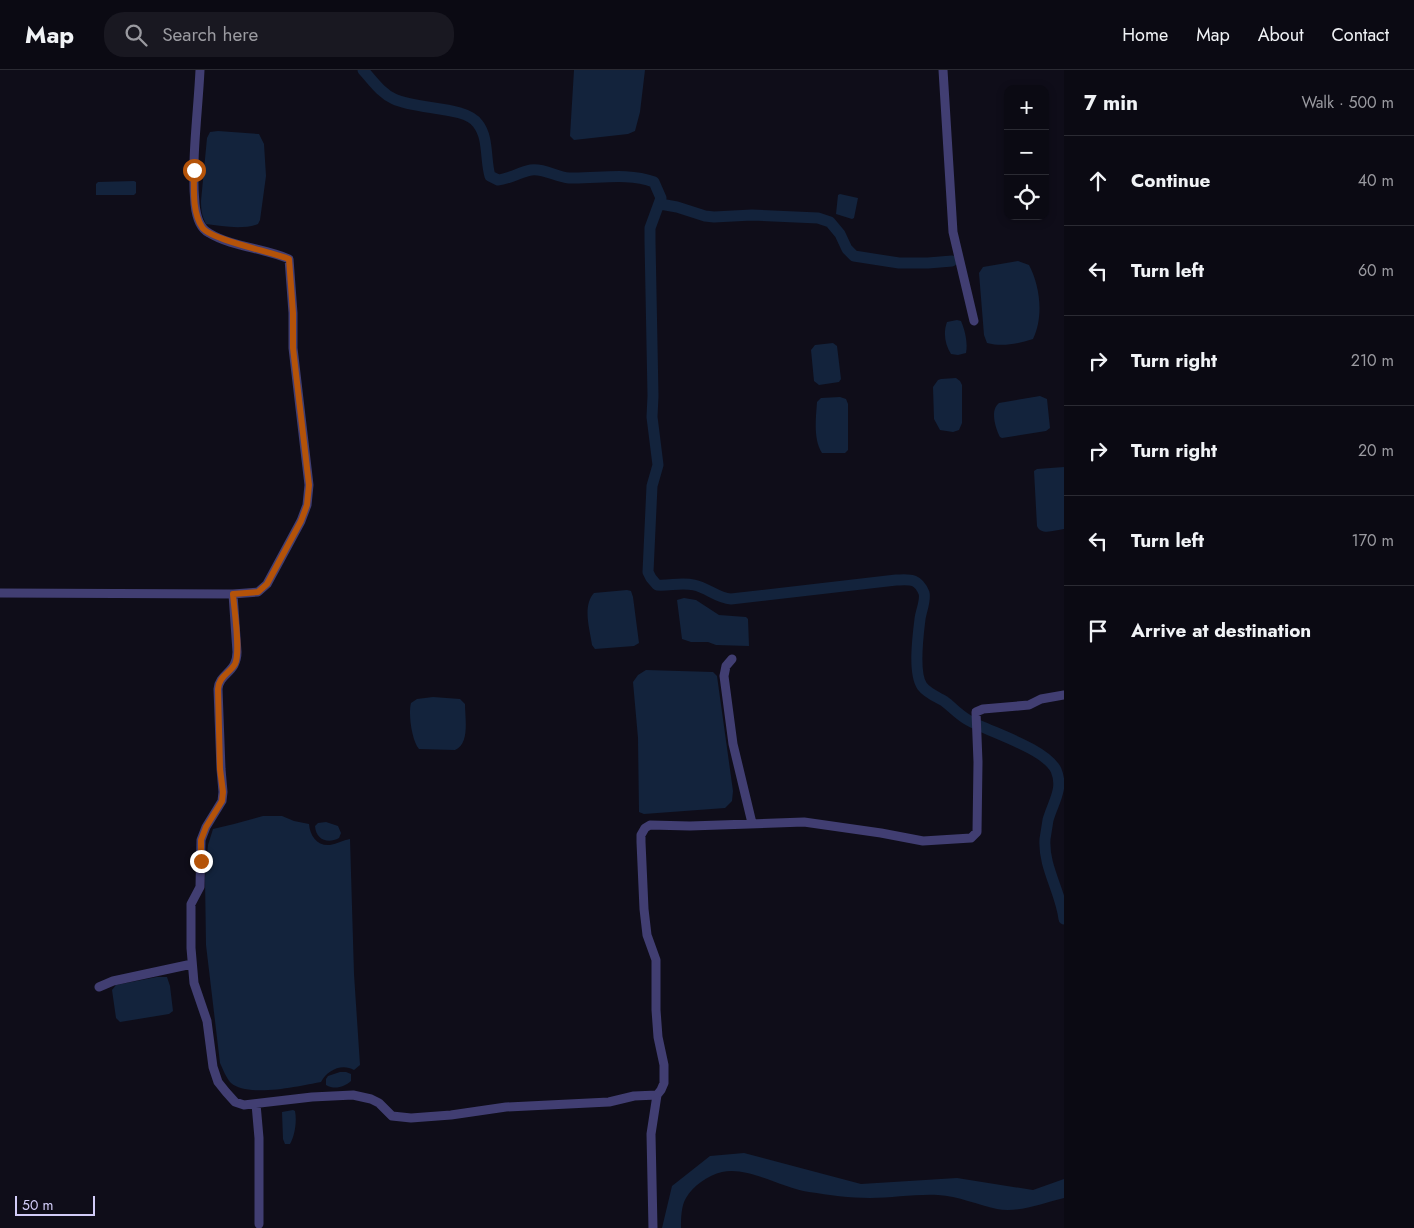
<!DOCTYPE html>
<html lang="en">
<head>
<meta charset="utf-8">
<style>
  :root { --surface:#0b0a13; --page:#191821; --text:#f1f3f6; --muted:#9a9aa0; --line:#2b2b33 }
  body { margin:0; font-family:Jost,sans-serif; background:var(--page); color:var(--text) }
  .controls { position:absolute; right:15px; top:15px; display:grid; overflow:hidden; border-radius:10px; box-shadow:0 2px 8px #0003 }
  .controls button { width:45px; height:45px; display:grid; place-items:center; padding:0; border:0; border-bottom:1px solid var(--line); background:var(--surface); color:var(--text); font:25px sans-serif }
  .scale { position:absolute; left:15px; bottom:12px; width:80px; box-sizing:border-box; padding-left:5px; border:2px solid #d2ccf8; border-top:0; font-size:14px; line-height:18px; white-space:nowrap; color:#d2ccf8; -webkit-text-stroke:4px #0f0d19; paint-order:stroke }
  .stop { position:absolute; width:15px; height:15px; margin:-11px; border:4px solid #b45309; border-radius:50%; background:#fff }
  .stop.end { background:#b45309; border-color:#fff; box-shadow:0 1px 5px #0008 }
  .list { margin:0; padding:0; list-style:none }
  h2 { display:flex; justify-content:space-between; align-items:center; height:65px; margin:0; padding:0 20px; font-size:21px }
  h2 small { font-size:16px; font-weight:400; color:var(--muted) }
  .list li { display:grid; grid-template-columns:32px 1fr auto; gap:15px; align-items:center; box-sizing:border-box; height:90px; padding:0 20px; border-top:1px solid var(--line) }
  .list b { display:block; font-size:19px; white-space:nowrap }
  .list em { font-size:16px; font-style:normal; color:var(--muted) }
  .icon { flex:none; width:28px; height:28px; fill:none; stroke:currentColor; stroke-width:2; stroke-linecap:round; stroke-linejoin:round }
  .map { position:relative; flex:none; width:1064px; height:1158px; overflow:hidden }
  header { display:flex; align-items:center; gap:30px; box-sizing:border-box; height:70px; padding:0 25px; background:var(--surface); border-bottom:1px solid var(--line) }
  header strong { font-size:24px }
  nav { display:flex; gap:28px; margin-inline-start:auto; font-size:18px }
  .search { width:350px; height:45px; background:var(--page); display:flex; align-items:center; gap:12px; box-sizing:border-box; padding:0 18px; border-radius:20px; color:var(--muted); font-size:19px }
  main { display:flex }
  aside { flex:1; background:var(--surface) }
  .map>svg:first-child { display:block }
  .water { fill:#13233c }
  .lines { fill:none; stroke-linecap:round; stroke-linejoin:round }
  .canal { stroke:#13233c; stroke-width:11 }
  .street { stroke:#413e72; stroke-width:9 }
  .route { stroke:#b45309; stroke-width:6 }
</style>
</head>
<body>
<header>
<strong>Map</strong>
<div class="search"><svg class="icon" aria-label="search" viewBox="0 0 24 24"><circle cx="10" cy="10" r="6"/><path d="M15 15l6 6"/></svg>Search here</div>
<nav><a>Home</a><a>Map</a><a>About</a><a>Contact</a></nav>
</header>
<main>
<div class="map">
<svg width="1064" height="1158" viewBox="0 0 1064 1158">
  <rect width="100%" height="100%" fill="#0f0d19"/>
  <path class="water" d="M574 0H645L640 42 635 61 628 64 574 70 570 66Z
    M218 61 259 64 264 74 266 106 260 150 258 154C242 160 222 156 206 154 202 146 201 140 201 131L207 68 210 62Z
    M134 111 136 112V123L134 125H96V114L98 112Z
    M840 124 858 128 854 148 852 149 836 144 838 125Z
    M1018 191 1029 195C1040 216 1044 246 1033 269 1018 274 1002 277 987 273L984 265 979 203 983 197Z
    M957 250 961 251C965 260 968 273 966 283L958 285 951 284C945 274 943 263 947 252Z
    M833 273 837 276 841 309 839 312 819 315 814 311 811 280 815 275Z
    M956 308 960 311 962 315V353L959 360 953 362 940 360 934 349 933 317 938 310 941 309Z
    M1040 326 1047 329 1050 358 1046 361 1002 368 1000 367C995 357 990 340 999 333Z
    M840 327 846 329 848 334V380L845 383H822C813 369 816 348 817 332L821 328Z
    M1064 397V459C1055 460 1041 466 1037 456L1034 401 1037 399Z
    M627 520 631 521 633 527 639 573 634 576 595 579 592 575C590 560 582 536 594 523Z
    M684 528 696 530 719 545 746 547 748 549 749 576 716 575 708 572H691L682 569 677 530Z
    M646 600 713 602 717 606 733 721 732 731 725 738 644 744 639 742 638 668 633 612 638 605Z
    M433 627 460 629 465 634C465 648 470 674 455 680L419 679C412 671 408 644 411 633L417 629Z
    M263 746H282L294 751 309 754C310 766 317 776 330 775 337 774 343 770 350 769L354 904 360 995 354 1000C342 993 327 1000 321 1012 300 1016 248 1028 231 1013 226 1008 223 999 220 993L206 875 205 808 208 775 213 759 234 754Z
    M326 752 338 756 341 763 339 768C328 774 316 770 315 756L318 753Z
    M157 907H167L170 916 173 941 169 944 120 952 116 948 112 920 116 915Z
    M340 1002H346L351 1004V1011C344 1017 335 1020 326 1015V1009L328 1006Z
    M293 1040 295 1041C297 1051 295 1065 290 1074H285L283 1069 282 1042Z
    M744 1083 861 1114 957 1108 1033 1120 1064 1109V1128C1043 1133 1019 1143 997 1139 978 1135 958 1126 938 1125 915 1124 892 1128 870 1128 850 1128 829 1125 809 1122 781 1118 748 1096 722 1102 708 1105 693 1116 686 1128 681 1136 681 1149 681 1158H662L672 1116 710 1086Z"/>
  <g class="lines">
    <path class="canal" d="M363 0C373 11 381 23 394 29 417 40 466 36 478 54 489 68 485 90 490 106L498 110C509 109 520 102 531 100 544 98 556 107 569 108 597 109 627 102 654 112L661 128 650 158V171L653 326 652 347 658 395 652 416 648 502 651 508 657 515C670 516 681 512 694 515 708 518 717 528 731 529L896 510C901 510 909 509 914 511 919 513 922 518 924 523 926 530 921 541 920 549 918 565 913 603 922 616 927 623 937 627 944 631 952 637 959 645 968 650 989 662 1045 678 1056 700 1064 719 1053 732 1048 750 1047 756 1046 763 1045 769 1043 797 1061 822 1064 849
      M660 134 677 137 705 146 714 147 752 145 818 148 830 152 840 164 847 179 854 186 899 193H928L952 191"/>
    <path class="street" d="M943 0 953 162 974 251
      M0 523 233 524 258 522 267 514 301 451 307 435 309 415 293 278V243L289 189C264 178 232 177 209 163 199 158 196 144 195 134 191 91 198 43 200 0
      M233 524 237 582C237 586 236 591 234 595 229 604 219 607 218 619L221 699 223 722 222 731 206 757 201 770 200 817 191 834V878L194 913 207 951 213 997 218 1012 226 1022 235 1032 244 1035 312 1027 353 1025 371 1029 379 1033 392 1046 411 1048 451 1045 506 1037 609 1032 634 1026 657 1025 661 1020 664 1013V995L658 967 656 940V890L647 865 644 839 641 772V765L645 758 650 755 690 756 804 752 881 763 923 771 971 768 977 762 978 692 976 642 983 639 1029 635 1041 629 1064 625
      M732 589 726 596 724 606 733 674 752 753
      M99 917 113 911 192 894
      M256 1034 259 1068V1154
      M653 1158 651 1064 657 1025"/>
  </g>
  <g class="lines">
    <path class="route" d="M194 100C194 119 192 141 202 157 208 169 272 182 289 189L293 243V278L309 415 307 435 301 451 267 514 258 522 233 524C234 539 241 582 235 594 229 604 219 606 218 619L220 699 223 722 222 731 206 757 201 770V791"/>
  </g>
</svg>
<div class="controls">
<button>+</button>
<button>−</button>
<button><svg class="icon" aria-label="locate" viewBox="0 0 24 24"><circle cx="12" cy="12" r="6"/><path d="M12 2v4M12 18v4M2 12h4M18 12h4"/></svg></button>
</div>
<div class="scale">50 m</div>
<div class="stop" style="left:194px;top:100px"></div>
<div class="stop end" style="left:201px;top:791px"></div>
</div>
<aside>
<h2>7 min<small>Walk · 500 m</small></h2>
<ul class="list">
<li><svg class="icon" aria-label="ahead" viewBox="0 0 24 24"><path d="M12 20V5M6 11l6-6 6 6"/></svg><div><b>Continue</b></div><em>40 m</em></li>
<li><svg class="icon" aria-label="left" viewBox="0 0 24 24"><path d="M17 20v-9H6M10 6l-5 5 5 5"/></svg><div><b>Turn left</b></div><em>60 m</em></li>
<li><svg class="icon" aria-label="right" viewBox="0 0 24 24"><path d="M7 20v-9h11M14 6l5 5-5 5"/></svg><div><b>Turn right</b></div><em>210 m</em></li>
<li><svg class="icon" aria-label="right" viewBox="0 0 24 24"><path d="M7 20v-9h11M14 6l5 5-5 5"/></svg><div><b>Turn right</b></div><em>20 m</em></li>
<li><svg class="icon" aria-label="left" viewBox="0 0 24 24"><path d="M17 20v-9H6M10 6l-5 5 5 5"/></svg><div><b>Turn left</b></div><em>170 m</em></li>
<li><svg class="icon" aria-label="arrive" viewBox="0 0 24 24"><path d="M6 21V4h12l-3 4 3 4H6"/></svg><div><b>Arrive at destination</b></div></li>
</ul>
</aside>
</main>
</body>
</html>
